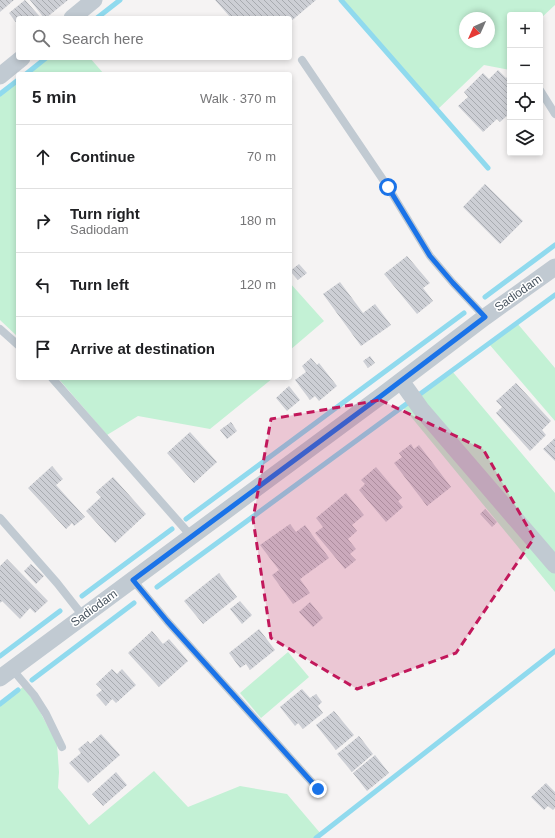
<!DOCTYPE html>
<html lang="en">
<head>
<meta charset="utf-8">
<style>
  :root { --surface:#fff; --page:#f2f2f2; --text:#202124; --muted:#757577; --line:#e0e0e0 }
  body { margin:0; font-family:Arial,sans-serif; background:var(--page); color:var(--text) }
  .controls { position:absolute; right:12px; top:12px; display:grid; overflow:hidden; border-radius:4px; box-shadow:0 2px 6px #0003 }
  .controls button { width:36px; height:36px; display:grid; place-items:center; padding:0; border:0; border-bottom:1px solid var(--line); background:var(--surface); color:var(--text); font:20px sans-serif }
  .compass { position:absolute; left:459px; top:12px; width:36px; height:36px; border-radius:50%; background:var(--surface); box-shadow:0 2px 6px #0003; rotate:225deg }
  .stop { position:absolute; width:12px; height:12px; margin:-9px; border:3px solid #1a73e8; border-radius:50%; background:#fff }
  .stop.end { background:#1a73e8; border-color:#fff; box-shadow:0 1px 4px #0008 }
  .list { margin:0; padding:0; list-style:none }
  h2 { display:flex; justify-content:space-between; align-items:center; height:52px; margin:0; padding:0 16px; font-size:17px }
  h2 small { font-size:13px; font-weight:400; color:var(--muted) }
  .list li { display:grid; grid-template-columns:26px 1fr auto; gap:12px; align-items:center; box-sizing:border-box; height:64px; padding:0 16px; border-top:1px solid var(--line) }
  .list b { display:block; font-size:15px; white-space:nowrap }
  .list p { margin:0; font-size:13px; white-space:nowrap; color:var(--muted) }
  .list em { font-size:13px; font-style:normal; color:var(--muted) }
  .icon { flex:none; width:22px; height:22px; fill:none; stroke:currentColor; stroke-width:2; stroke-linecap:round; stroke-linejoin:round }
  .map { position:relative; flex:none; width:555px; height:838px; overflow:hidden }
  .search { position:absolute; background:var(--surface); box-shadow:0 2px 6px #0003; left:16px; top:16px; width:276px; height:44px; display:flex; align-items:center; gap:10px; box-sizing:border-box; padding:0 14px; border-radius:4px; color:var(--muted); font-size:15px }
  .panel { position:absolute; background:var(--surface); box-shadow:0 2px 6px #0003; left:16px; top:72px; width:276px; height:308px; border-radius:4px }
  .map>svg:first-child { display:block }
  .grass { fill:#c3f1d5; fill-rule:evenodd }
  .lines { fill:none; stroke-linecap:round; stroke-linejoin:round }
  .stream { stroke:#90daee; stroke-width:5 }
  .building { fill:url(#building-back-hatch) }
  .lane { stroke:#c1cad2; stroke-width:8 }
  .street { stroke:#c1cad2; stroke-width:17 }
  .route { stroke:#1a73e8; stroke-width:5 }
  .marked { fill:#c2185b; fill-opacity:0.2; stroke:#c2185b; stroke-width:3; stroke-dasharray:8 5; stroke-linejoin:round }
  .labels { text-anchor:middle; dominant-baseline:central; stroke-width:3; stroke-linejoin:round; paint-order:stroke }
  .street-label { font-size:12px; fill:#4a5661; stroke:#fff }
</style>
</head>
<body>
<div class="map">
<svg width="555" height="838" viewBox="0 0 555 838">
  <defs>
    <pattern id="building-back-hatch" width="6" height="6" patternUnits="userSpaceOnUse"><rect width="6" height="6" fill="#cdcfd5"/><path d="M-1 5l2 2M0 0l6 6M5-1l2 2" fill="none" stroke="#a8abb0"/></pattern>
  </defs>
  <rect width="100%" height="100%" fill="#f5f3f3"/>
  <path class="grass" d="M341 0H555V5L540 19V15H510V70L484 65 437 110ZM465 18H489V42H465Z
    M46 58H90L104 74H26Z
    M18 80V337L0 320V94Z
    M290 283 324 321 290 350Z
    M517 323 555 368V421L489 344Z
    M452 371 555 493V592L403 407Z
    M58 378H273L210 429 138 416 107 435Z
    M288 652 309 677 261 718 240 693Z
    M23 687 35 702 57 744 59 772 58 788 89 825 154 771 188 807 240 786 287 794 321 834 316 838H0V704Z"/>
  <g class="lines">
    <path class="stream" d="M341 0 488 168
      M97 18 120 0
      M26 74 46 58
      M0 94 18 80
      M485 297 555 245
      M416 397 555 295
      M186 519 464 313
      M157 587 409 402
      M82 596 172 529
      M0 656 60 611
      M32 680 134 603
      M0 704 18 690
      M316 838 555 651"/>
  </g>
  <path class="building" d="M0 0H14L0 12Z
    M25 0 41 18H18V25L9 13Z
    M30 0H68L46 18H44Z
    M215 0H316L290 22V18H231Z
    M498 70 506 78 509 75 510 77V117L508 115 500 122 497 119 483 132 458 106 468 97 464 92 483 73 489 79Z
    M485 184 523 221 500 244 463 207Z
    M407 256 430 283 423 288 433 301 417 314 384 274Z
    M299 264 307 273 298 280 290 271Z
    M340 282 363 313 375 304 391 325 361 346 323 294Z
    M370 356 375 363 368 368 363 361Z
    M311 358 317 365 319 363 337 386 319 401 315 396 310 400 295 380 306 372 302 366Z
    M516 383 551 421 542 430 546 435 530 451 496 413 502 407 496 401Z
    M289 386 300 400 287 411 276 398Z
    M231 422 237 431 227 439 220 430Z
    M190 432 217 462 194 483 167 453Z
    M555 438V461L543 449Z
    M411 444 414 449 419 445 451 487 427 506 394 463 402 457 399 453Z
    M52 466 63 479 56 485 85 517 74 526 72 523 66 529 28 488Z
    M376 467 402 498 398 501 403 507 386 522 359 490 365 484 361 480Z
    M113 477 146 514 115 543 86 511 101 497 96 492Z
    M346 493 364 515 352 525 357 531 348 539 356 549 350 554 356 560 345 569 315 533 323 527 316 518Z
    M485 509 497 522 492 527 480 514Z
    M290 524 296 532 305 525 329 558 300 579 310 593 293 604 272 575 279 570 260 545Z
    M7 559 48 601 35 613 30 608 20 619 2 601 0 603V566Z
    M31 564 44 576 36 584 24 571Z
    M219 573 237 597 203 624 184 601Z
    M240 601 252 615 242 624 230 609Z
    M310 602 323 618 313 627 299 612Z
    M259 629 275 650 250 670 246 664 240 668 229 653Z
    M152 631 163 644 169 639 188 661 159 687 128 653Z
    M112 669 117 674 122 669 136 685 116 703 112 699 106 706 96 695 102 690 96 684Z
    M302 689 310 698 316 694 322 702 318 706 323 713 303 729 298 723 295 726 280 707Z
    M334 711 354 735 336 750 316 725Z
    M101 734 120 755 88 783 69 763 81 753 78 749 88 741 90 744Z
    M359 736 373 754 352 772 337 754Z
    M375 755 389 773 367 791 353 773Z
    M116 772 127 785 103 806 92 794Z
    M546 783 555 792V808L553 810 548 806 544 810 531 797Z"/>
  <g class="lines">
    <path class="lane" d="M302 60 388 187 430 256 453 283 485 317
      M540 90 555 114
      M0 329 18 345
      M52 378 192 537
      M0 518 57 583 83 616
      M133 580 167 621 318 789
      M12 669 34 695 46 714 62 747"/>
    <path class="street" d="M72 18 94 0
      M0 76 22 58
      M401 381 421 409 555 565
      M0 678 381 396 485 317 555 267"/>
  </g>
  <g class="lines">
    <path class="route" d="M318 789 167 621 133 580 381 396 485 317 453 283 430 256 388 187"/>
  </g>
  <path class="marked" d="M380 400 483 449 534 538 456 653 357 689 271 638 253 519 271 419Z"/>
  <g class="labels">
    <g class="street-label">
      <text transform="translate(518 293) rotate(-35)">Sadiodam</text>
      <text transform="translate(94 608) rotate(-36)">Sadiodam</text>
    </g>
  </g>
</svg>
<div class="controls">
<button>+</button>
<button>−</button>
<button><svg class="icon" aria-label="locate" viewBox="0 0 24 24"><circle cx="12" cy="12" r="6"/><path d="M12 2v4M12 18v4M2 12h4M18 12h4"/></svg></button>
<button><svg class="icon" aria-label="layers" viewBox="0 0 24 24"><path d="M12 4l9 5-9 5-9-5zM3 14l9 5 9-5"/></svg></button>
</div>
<svg class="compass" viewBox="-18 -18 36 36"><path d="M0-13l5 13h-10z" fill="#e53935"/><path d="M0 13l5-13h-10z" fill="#757577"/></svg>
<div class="stop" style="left:388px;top:187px"></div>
<div class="stop end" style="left:318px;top:789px"></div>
<div class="search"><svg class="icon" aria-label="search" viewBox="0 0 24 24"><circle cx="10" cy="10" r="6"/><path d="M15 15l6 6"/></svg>Search here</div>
<section class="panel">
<h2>5 min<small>Walk · 370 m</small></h2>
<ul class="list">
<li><svg class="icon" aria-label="ahead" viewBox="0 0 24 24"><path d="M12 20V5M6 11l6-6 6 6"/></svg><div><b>Continue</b></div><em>70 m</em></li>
<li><svg class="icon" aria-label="right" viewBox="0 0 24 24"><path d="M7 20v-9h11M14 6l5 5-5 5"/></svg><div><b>Turn right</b><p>Sadiodam</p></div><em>180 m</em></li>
<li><svg class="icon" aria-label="left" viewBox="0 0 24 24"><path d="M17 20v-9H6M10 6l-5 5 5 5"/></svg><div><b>Turn left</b></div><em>120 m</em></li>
<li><svg class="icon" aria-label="arrive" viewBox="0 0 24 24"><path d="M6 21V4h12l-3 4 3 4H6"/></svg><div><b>Arrive at destination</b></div></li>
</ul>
</section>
</div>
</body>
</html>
